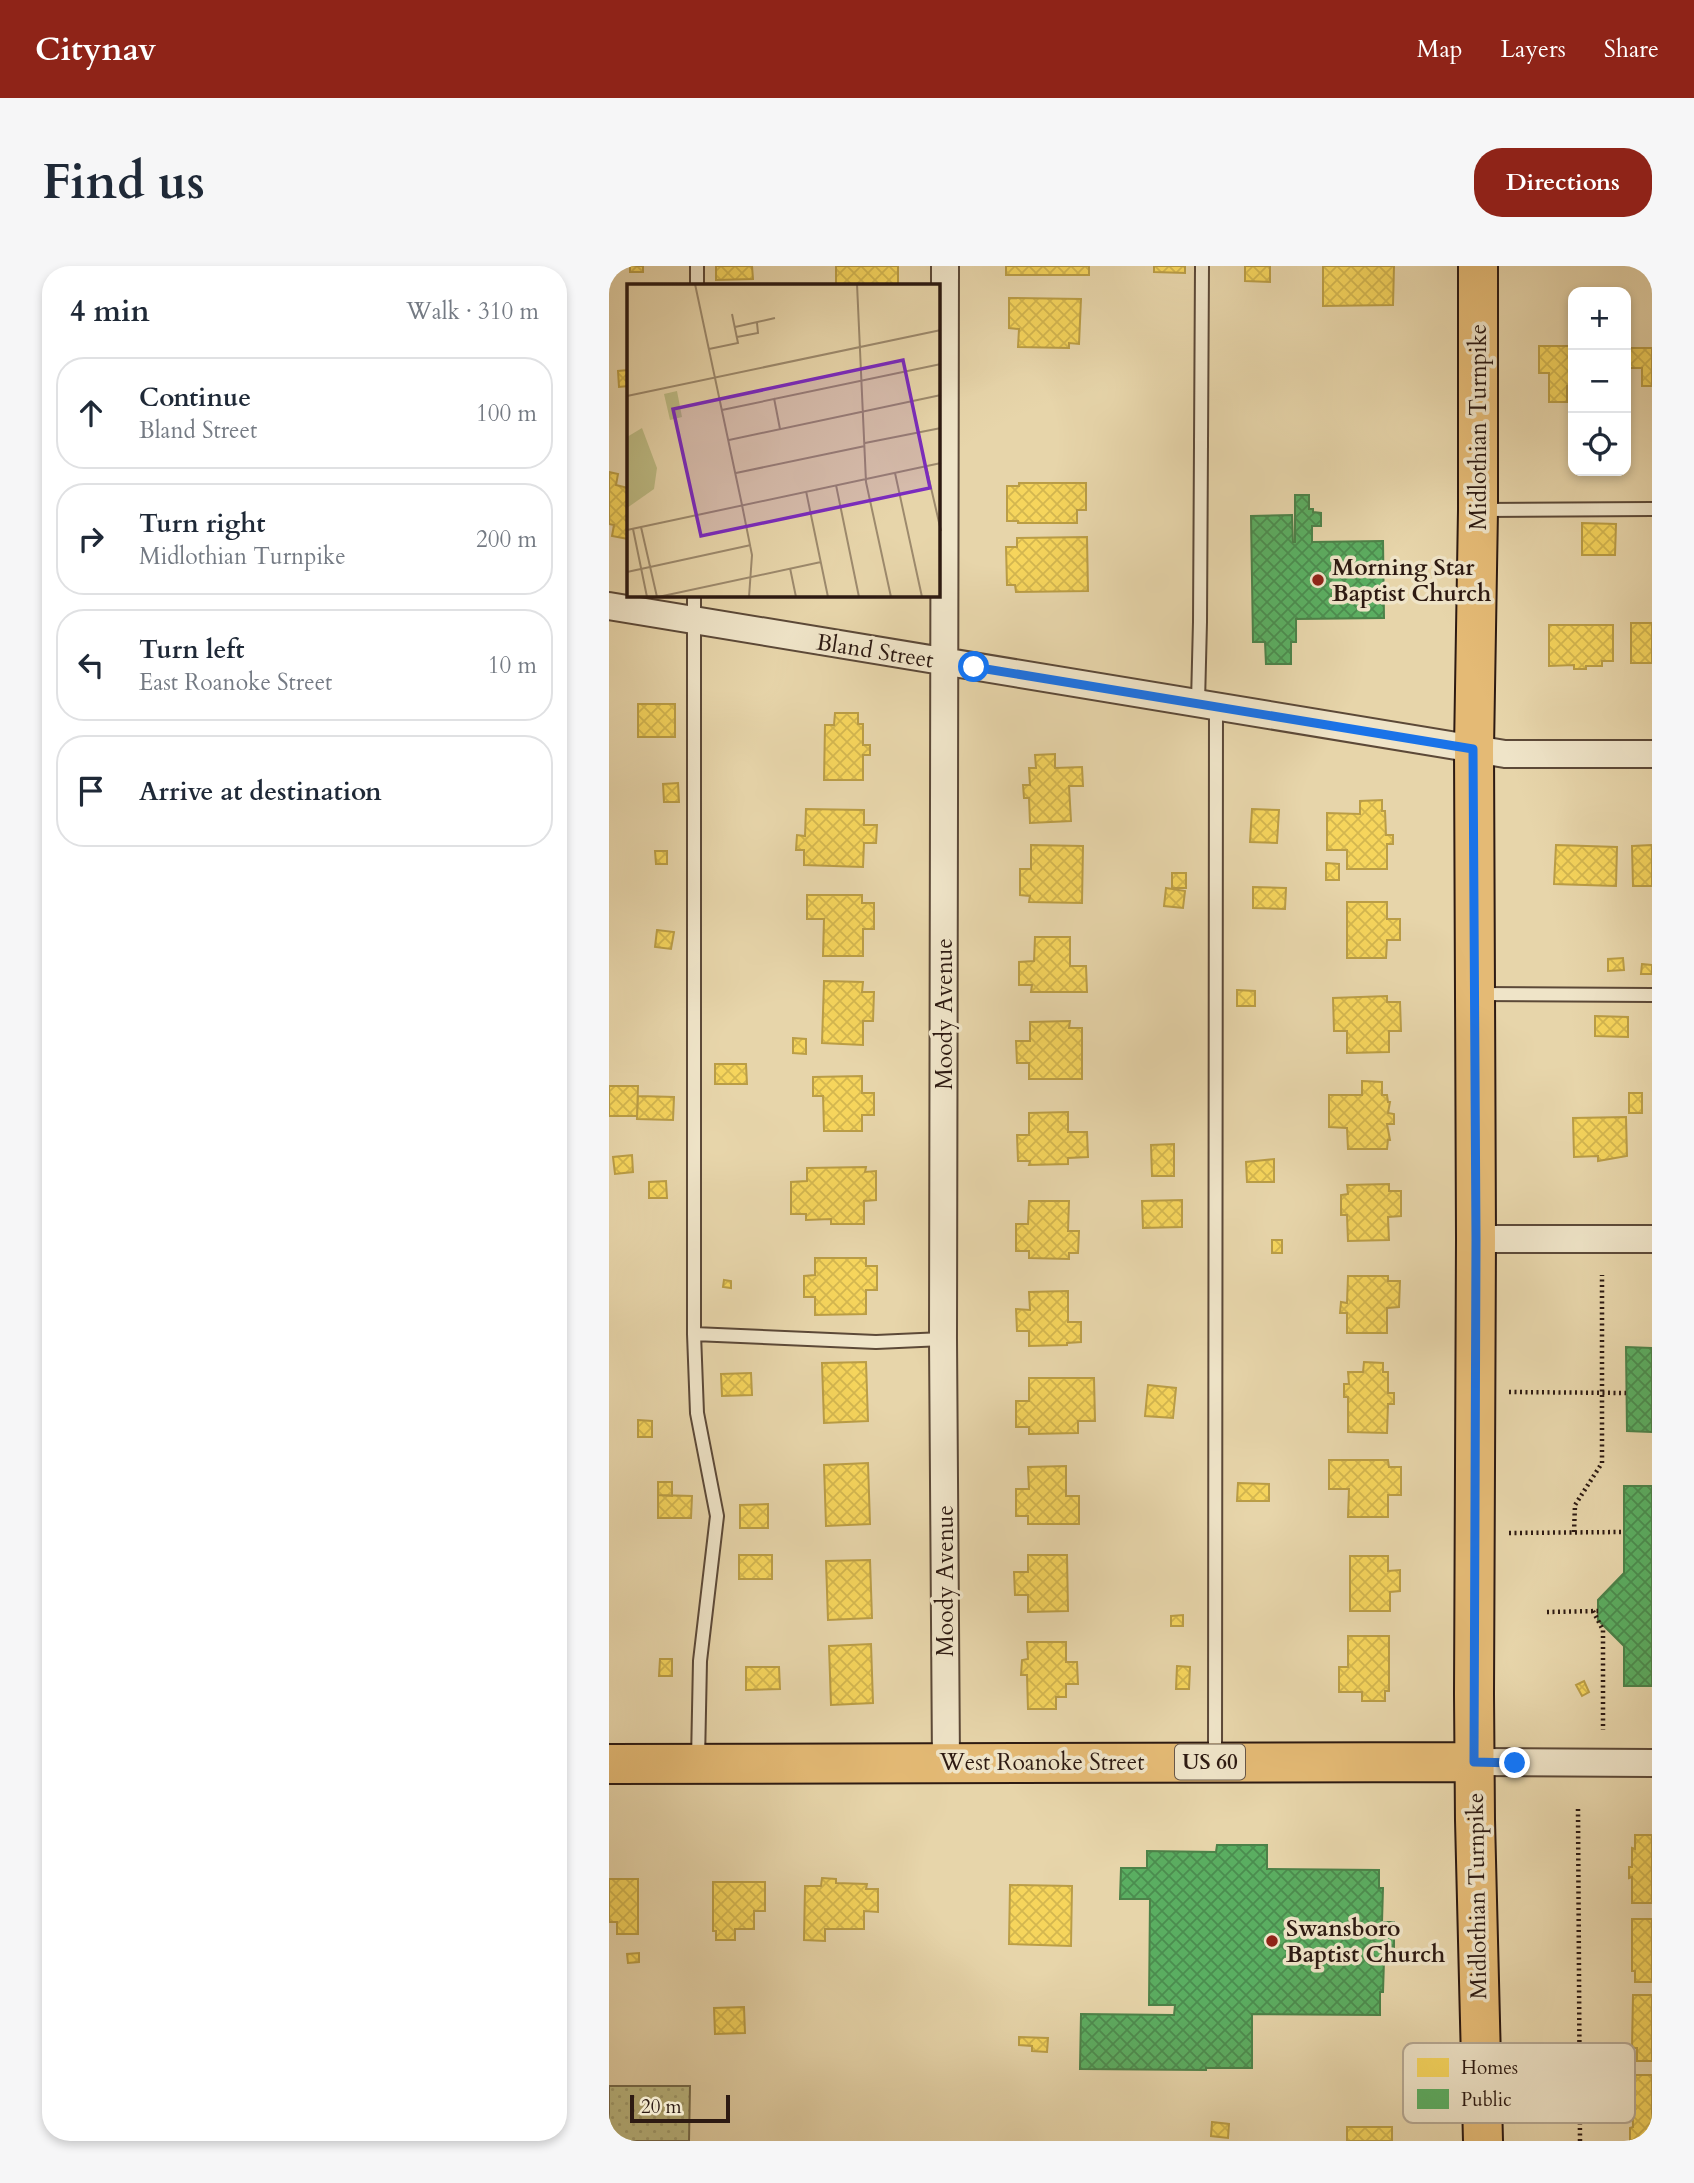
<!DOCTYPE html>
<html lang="en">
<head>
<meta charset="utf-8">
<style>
  :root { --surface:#fff; --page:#f6f6f7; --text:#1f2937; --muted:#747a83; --line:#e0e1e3; --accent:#8f2418 }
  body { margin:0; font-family:Cardo,serif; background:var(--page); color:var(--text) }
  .controls { position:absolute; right:21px; top:21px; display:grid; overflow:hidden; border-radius:14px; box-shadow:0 4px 10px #0003 }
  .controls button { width:63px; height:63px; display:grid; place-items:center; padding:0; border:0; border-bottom:2px solid var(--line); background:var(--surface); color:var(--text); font:35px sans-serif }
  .scale { position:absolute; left:21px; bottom:18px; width:100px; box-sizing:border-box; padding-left:7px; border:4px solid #2d1a12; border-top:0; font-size:19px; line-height:24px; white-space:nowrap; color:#2d1a12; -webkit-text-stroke:5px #efe4c8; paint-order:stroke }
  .stop { position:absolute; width:21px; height:21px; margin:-16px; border:5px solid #1a73e8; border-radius:50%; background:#fff }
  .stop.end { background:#1a73e8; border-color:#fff; box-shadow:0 2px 7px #0008 }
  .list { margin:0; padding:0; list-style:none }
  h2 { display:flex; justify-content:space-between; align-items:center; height:91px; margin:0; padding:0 28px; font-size:30px }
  h2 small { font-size:23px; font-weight:400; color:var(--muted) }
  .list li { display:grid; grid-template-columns:46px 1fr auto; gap:21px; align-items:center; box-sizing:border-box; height:112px; margin:0 14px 14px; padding:0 14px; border:2px solid var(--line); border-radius:28px }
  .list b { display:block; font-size:26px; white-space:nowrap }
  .list p { margin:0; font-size:23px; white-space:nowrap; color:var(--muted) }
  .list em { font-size:23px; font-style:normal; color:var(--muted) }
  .icon { flex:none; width:38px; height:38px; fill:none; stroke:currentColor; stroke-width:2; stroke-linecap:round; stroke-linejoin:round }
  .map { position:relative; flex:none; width:1043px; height:1875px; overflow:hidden; border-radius:28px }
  header { display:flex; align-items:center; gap:42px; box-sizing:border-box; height:98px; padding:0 35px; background:var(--accent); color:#fff }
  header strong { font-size:33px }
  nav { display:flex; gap:38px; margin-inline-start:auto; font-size:24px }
  .intro { display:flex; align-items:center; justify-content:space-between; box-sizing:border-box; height:168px; padding:0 42px }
  h1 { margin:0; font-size:49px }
  .button { padding:18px 32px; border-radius:28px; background:var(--accent); color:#fff; font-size:24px; font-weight:700 }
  main { display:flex; gap:42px; padding:0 42px }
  aside { flex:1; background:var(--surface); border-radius:28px; box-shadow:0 4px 10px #0003 }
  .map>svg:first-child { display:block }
  .park { fill:url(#park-dots); stroke:#756a4b; stroke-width:2 }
  .homes { fill:url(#homes-cross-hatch); stroke:#ba9d46; stroke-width:2 }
  .public { fill:url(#public-cross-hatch); stroke:#4c8249; stroke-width:2 }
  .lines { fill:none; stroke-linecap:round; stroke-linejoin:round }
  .lane-casing { stroke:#5c4938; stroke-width:16 }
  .street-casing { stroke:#5c4938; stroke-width:30 }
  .primary-casing { stroke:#2d1a12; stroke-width:42 }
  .path { stroke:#2d1a12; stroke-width:4.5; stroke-dasharray:2 3.5; stroke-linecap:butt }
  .lane { stroke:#efe4c8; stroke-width:12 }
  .street { stroke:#efe4c8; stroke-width:26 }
  .primary { stroke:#e4ba75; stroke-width:38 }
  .route { stroke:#1a73e8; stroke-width:9 }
  .poi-dot { fill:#8f2418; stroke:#efe4c8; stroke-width:2.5 }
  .labels { text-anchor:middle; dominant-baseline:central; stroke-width:7; stroke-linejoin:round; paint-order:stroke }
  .shield { fill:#efe4c8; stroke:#675749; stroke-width:2 }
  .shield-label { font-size:21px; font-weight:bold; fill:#2d1a12 }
  .street-label { font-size:23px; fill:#2d1a12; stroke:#efe4c8 }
  .poi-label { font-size:23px; font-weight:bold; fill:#2d1a12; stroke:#efe4c8; text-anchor:start }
  .inset-road { fill:none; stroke:#9d8a6d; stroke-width:2 }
  .view { fill:#7b2cbf; fill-opacity:0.15; stroke:#7b2cbf; stroke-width:3.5 }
  .inset-edge { fill:none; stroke:#2d1a12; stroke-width:3.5 }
  .key { fill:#efe4c8; stroke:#b5a791; stroke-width:2 }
  .key-label { font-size:19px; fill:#2d1a12 }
</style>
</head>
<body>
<header>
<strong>Citynav</strong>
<nav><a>Map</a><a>Layers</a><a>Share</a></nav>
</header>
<div class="intro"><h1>Find us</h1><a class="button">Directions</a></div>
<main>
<aside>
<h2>4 min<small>Walk · 310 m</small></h2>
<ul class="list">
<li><svg class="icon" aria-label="ahead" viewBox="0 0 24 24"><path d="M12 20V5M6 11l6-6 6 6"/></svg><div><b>Continue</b><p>Bland Street</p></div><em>100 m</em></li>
<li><svg class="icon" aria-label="right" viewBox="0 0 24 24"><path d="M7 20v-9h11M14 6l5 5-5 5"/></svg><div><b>Turn right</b><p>Midlothian Turnpike</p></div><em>200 m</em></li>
<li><svg class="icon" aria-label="left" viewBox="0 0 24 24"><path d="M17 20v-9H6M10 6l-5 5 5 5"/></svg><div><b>Turn left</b><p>East Roanoke Street</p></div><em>10 m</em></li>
<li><svg class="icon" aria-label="arrive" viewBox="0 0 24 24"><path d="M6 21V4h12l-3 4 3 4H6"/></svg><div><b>Arrive at destination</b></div></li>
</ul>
</aside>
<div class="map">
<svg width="1043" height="1875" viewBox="0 0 1043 1875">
  <defs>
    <pattern id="park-dots" width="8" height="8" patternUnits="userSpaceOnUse" patternTransform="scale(1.75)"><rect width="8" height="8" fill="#bdbb84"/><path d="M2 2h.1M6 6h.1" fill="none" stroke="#a3a071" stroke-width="1.8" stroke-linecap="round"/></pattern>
    <pattern id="homes-cross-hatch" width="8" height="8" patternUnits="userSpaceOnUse" patternTransform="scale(1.75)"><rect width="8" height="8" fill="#f6d55c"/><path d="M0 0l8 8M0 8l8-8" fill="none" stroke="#d3b64f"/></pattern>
    <pattern id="public-cross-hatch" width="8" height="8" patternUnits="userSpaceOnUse" patternTransform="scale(1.75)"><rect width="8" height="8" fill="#5aae61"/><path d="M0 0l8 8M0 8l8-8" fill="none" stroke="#4b8d4f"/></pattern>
  </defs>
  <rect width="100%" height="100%" fill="#e7d5aa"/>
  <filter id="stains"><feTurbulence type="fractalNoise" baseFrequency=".00286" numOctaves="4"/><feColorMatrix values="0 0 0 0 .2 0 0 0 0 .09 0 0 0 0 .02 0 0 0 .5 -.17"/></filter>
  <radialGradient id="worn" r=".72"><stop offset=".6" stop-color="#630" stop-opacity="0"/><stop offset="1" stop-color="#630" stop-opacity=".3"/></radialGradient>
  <path class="park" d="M0 1820H81L80 1875H0Z"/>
  <path class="homes" d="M21 0H34V6H21Z
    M107 0H143L144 13 107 14Z
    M227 0H289V19H227Z
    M397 0H480V9H397Z
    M545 0H576V7L545 6Z
    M636 0H661V16L636 15Z
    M714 0H785L784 39 714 40Z
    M400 32 472 33 470 78 460 77V82L409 81 410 63 400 62Z
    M930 80H964V120H958V136H940V107H930Z
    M1021 82H1043V120H1033V102H1021Z
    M19 104V120L10 121 9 105Z
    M0 206 9 208 7 219 19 222V273L3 270 5 259 0 258Z
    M410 217H477V244H468V257H409V255H398V220H410Z
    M973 257 1007 258 1006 289H973Z
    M478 271 479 325 407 326 406 319H398L397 281H408V272Z
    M1022 357H1043V397H1022Z
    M940 359H1004V395H993V400H977V403H965V399L940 400Z
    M29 438H66V471H29Z
    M226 447H249V458H254V479H261V489H254V514H215L216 459H225Z
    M446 488V502L473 501 474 520H460L462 555 421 557 420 532H415L414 519H421L420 502H427L426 489Z
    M69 517 70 536H55L54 518Z
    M773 534V545H776L777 569H784V578H778V603H738V584H718V547L751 548V535Z
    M197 543 255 544V559H268L267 577H255L254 601 195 599V584H187L188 569 196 570Z
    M643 543 670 544 668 577 641 576Z
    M422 579 474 580 473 637 420 636 421 630 411 629V603H422Z
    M947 579 1008 581 1007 620 945 618Z
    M1043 579V620H1024L1023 580Z
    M46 585H58V598H47Z
    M717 597 730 598V614H717Z
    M563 607H577V622H563Z
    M644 621 677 622 676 643 644 642Z
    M557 622 576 625 574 642 555 640Z
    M198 629H253V637H265V663H254V690H214L215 653H198Z
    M738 636H778V653H791V674H778L777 692H738Z
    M48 664 65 666 62 683 46 681Z
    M426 671H461V700H477L478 726H422L423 719H410V696L425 695Z
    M1014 692 1015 704 999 705V693Z
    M1033 698 1043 699V708H1032Z
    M215 715 254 716 253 726H265L264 755H254V779L213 777Z
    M628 724 646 725V740H628Z
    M778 730V736H791L792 765H780V786L738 787V765H725L724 732Z
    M986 750 1019 751V771L986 770Z
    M461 755 460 762H473V813H420V797H408L407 775H421V756Z
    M184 772 197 773V788L184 787Z
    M106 798H137L138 818H106Z
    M253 810V827H265V849H253V865H215L214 830H204V811Z
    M753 815 773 816V829H778L779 836H781L779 847 785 848V858H778L781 874H779L778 883H739L738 862 720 861V829H753Z
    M0 820H29L28 850H0Z
    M1020 827H1033V847H1020Z
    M29 830 65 831 64 854 28 853Z
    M459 846V866H478L479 891 459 892V898L420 899 421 895H409L408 869H420V847Z
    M1017 851 1018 890 989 895V890L965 891 964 852Z
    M565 878V910H543L542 879Z
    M23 889 24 906 6 908 4 891Z
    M665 893V916H638L637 896Z
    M257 901 256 906 267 905V934L255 935V958H222V953L197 954V948H182V916L198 915V902Z
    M57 915 58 932H40V916Z
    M780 918V925H792V950L779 951 780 974 739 975 738 949H732V929L739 928 738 919Z
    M573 934V961L534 962 533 935Z
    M420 935H460L459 965H470L469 987H460V993L420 992V985H407V958H419Z
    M663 974H673V987H663Z
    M206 992H257V1000H268V1024H257V1048L206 1049V1031H195V1010L206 1009Z
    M739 1010H779V1015H791L790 1041 778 1042V1067H738V1047H731L732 1036 738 1037Z
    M115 1014 122 1015V1022L114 1021Z
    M459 1025V1056H472V1076L458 1077V1079L420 1080V1065H408L407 1043 421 1044 420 1026Z
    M257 1096 259 1155 215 1157 213 1097Z
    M755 1096 774 1097V1106H779V1127H785V1138H779L778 1167 739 1166V1131H735V1118H740L739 1106H754Z
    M142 1107 143 1129 113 1130 112 1108Z
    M420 1112H485L486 1155H469V1167L420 1168V1161H407V1135H420Z
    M539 1119 567 1122 564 1152 536 1150Z
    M29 1154 43 1155V1171H29Z
    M720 1194H779L780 1201H792V1229H779V1251H739L740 1223H720Z
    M259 1197 261 1258 217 1260 215 1199Z
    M457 1200V1230H470V1258H419V1250H407V1223H420L419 1201Z
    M49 1216H63V1230L49 1229Z
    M629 1217 660 1218V1235H628Z
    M49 1229 83 1230 82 1252H49Z
    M159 1238V1262H131V1239Z
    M130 1289H163V1313H130Z
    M419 1289H458L459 1345 419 1346V1329H406L405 1306H419Z
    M741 1290H779V1305L791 1304V1325L781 1326V1345H741Z
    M261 1294 263 1352 219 1354 217 1295Z
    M574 1349V1360H562V1350Z
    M739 1370H780V1425H776V1435H753V1426H730V1401H739Z
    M418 1376H457V1396H468L469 1418H457V1431H447V1443H419L418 1409H412L413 1394 419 1393Z
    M262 1378 264 1437 222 1439 220 1380Z
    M51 1393H63V1410H50Z
    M568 1400 581 1401 580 1423H567Z
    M137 1401H170L171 1423 137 1424Z
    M975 1415 980 1426 973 1430 967 1419Z
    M1026 1569H1043V1637H1023V1611L1020 1612V1601H1023V1582L1026 1583Z
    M213 1612 227 1613V1617L258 1618 257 1623H269V1646L255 1645V1663H216V1675L195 1674 196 1620H212Z
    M0 1613H29V1668H8V1656H0Z
    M104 1616H156V1645H145V1663H126V1674H107V1665H104Z
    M401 1619 463 1620 462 1680 400 1678Z
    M1023 1653H1043V1716H1026V1705H1023Z
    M30 1687V1696L19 1697 18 1688Z
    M1024 1729H1043V1795H1028V1782H1023Z
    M135 1741 136 1767 106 1768 105 1742Z
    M410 1771 439 1772 438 1786 423 1785V1780L410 1779Z
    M1023 1809H1043V1874H1021V1862L1024 1861Z
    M603 1856 620 1858 619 1872 602 1870Z
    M738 1861H783V1875H738Z"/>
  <path class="public" d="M686 229H700V243H704V246L712 247V260H703V276L774 275 775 352 687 353V376H682V398H657L656 376H644L642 250 683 249 684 276H686Z
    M1017 1081 1043 1082V1166L1018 1165Z
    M1015 1220H1043V1420H1015V1380L989 1354V1334L1015 1307Z
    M608 1579H658V1603L770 1604V1622H774L773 1656H785V1694H775L774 1726H771V1749L643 1748V1802H597V1804L471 1803 472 1748 565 1749 566 1739H540L541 1633H511L512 1602H538V1585L607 1586Z"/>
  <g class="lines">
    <defs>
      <path id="lane" d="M88 0V19
        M873 244 1043 243
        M85 329V1068L88 1147 108 1250 91 1395 89 1494
        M589 436 591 356 593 0
        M868 728 1043 729
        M85 1068 267 1076 334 1073
        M606 1492 607 439"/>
      <path id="street" d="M336 0 334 1073 337 1496
        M0 340 896 488H1043
        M867 973H1043
        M865 1496 1043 1497"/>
      <path id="primary" d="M869 0V244L865 483 867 973 865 1428 866 1554 874 1875
        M0 1498 865 1496"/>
    </defs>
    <use href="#lane" class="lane-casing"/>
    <use href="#street" class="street-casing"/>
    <use href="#primary" class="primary-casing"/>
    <path class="path" d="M900 1126 1017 1127
      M965 1266 966 1239 993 1197V1009
      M900 1267 1015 1266
      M984 1345 994 1364V1464
      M938 1346 989 1345
      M969 1543 971 1875"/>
    <use href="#lane" class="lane"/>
    <use href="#street" class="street"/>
    <use href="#primary" class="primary"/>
  </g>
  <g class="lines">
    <path class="route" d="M365 401 864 483 867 973 865 1496 906 1497"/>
  </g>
  <g class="poi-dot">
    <circle cx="709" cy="314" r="7"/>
    <circle cx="663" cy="1675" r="7"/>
  </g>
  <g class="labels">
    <rect class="shield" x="566" y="1478.5" width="70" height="35" rx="5"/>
    <g class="shield-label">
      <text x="601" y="1496">US 60</text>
    </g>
    <g class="street-label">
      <text transform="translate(869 161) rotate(-90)">Midlothian Turnpike</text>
      <text transform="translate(266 385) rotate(9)">Bland Street</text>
      <text transform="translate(335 748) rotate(-90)">Moody Avenue</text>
      <text transform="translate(336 1315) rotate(-90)">Moody Avenue</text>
      <text x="433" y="1496">West Roanoke Street</text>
      <text transform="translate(868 1630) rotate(-91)">Midlothian Turnpike</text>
    </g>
    <g class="poi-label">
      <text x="723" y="301">Morning Star<tspan x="723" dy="26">Baptist Church</tspan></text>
      <text x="677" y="1662">Swansboro<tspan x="677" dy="26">Baptist Church</tspan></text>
    </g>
  </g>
  <g transform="translate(18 18)">
    <rect width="313" height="313" fill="#e7d5aa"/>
    <path d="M15 144 30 184 27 205 0 224V153Z" fill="#bdbb84"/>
    <path d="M50 107 55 133 43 136 37 110Z" fill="#bdbb84"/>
    <path class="inset-road" d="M68 0 115 221M230 0 239 198 264 313M108 43 148 34M110 53 131 49 130 39M82 65 111 59 105 30M0 112 314 46M147 114 153 145M95 126 314 80M102 156 314 111M238 159 314 144M299 182 314 247M109 189 238 162M268 189 295 313M209 201 232 313M179 207 201 313M115 221 125 271 122 313M14 243 30 313M6 245 20 313M0 246 314 179M163 284 169 313M0 288 124 261M31 313 194 278"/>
    <path class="view" d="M276 76 303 204 74 252 46 125Z"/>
    <rect width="313" height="313" class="inset-edge"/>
  </g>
  <rect x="794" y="1777" width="232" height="80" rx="10" class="key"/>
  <rect x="808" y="1792" width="32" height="19" fill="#f6d55c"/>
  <rect x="808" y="1823" width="32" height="20" fill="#5aae61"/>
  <g class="key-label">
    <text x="852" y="1808">Homes</text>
    <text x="852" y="1840">Public</text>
  </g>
  <rect width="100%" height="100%" filter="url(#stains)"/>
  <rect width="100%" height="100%" fill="url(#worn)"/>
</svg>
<div class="controls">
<button>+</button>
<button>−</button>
<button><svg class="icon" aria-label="locate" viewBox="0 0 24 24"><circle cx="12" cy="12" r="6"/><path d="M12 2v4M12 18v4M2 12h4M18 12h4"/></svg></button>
</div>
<div class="scale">20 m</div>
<div class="stop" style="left:365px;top:401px"></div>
<div class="stop end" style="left:906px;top:1497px"></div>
</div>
</main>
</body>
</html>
